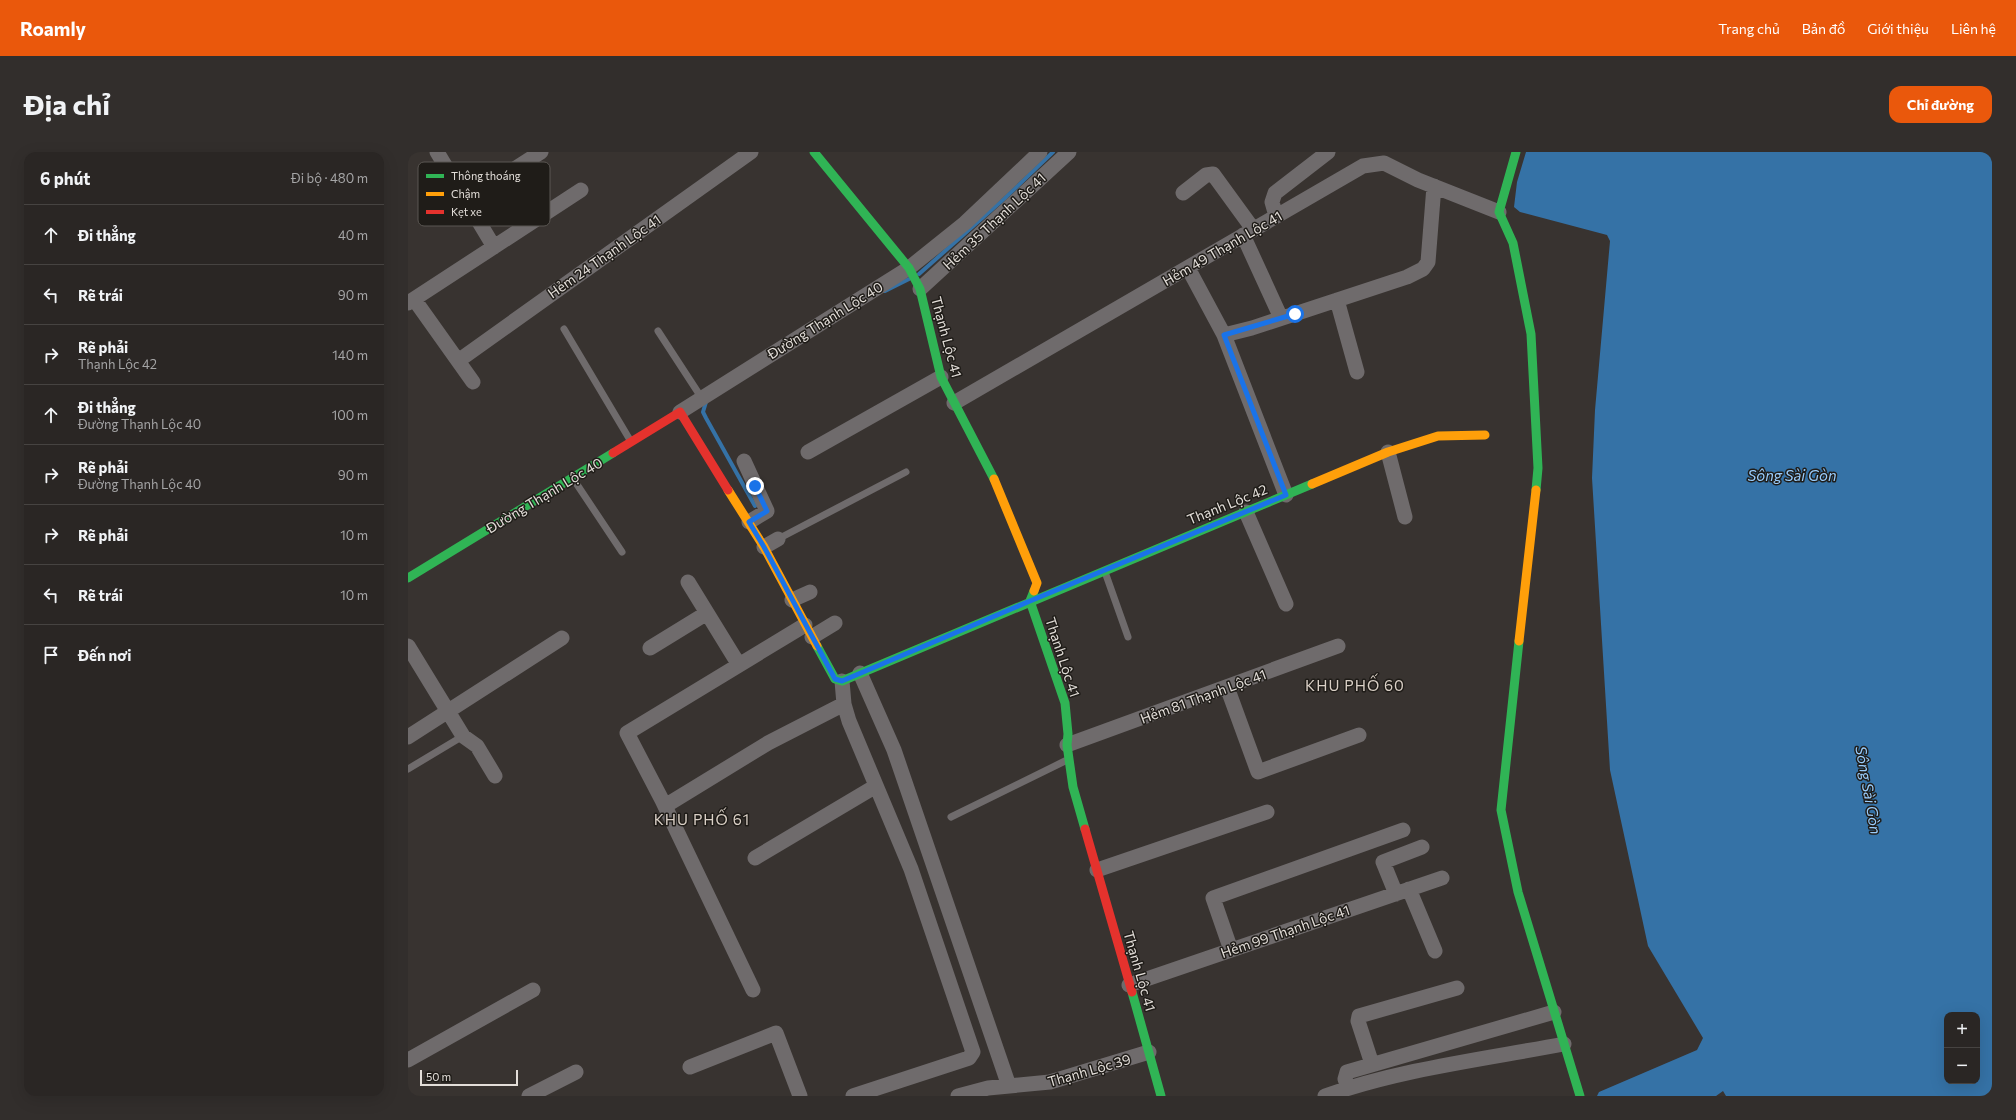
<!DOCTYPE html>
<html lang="vi">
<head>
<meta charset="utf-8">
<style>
  :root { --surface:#2a2624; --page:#322e2c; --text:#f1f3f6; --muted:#a5a5a6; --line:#464341; --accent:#ea580c }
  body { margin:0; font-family:Commissioner,sans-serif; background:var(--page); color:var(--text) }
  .controls { position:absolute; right:12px; bottom:12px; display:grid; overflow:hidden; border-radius:8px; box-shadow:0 4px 16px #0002 }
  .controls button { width:36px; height:36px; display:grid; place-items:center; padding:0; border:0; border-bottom:1px solid var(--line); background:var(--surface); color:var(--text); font:20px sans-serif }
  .scale { position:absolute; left:12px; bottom:10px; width:98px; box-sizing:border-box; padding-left:4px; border:2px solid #e3ded9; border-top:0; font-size:11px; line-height:14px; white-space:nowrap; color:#e3ded9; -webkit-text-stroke:3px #1f1c18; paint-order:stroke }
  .stop { position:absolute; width:12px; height:12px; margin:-9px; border:3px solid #1a73e8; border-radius:50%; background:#fff }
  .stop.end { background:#1a73e8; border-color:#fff; box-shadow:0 1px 4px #0008 }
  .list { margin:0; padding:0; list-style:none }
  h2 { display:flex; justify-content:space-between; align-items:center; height:52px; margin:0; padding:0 16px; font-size:17px }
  h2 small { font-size:13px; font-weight:400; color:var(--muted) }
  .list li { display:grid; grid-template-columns:26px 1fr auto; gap:12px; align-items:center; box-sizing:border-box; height:60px; padding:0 16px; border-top:1px solid var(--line) }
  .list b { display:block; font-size:15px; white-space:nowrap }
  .list p { margin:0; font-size:13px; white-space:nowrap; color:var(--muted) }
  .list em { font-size:13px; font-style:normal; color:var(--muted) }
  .icon { flex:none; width:22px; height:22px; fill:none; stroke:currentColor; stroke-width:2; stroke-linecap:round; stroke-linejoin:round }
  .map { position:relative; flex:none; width:1584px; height:944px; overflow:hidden; border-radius:12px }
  header { display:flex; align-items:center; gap:24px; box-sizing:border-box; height:56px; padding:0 20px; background:var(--accent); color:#fff }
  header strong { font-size:19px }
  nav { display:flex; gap:22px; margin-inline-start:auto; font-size:14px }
  .intro { display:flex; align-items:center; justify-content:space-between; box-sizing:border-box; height:96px; padding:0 24px }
  h1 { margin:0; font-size:28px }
  .button { padding:10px 18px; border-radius:12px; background:var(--accent); color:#fff; font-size:14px; font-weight:700 }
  main { display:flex; gap:24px; padding:0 24px }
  aside { flex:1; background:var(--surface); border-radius:12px; box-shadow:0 4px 16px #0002 }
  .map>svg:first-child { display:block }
  .water { fill:#3572a6; fill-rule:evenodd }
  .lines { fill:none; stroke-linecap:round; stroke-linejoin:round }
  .stream { stroke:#3572a6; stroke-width:4 }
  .lane { stroke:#6f6b6c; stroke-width:7 }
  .street { stroke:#6f6b6c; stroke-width:15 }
  .fast { stroke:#30b455; stroke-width:9 }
  .slow { stroke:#ff9f0a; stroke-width:9 }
  .jam { stroke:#e5322d; stroke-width:9 }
  .route { stroke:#1a73e8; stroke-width:5 }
  .labels { text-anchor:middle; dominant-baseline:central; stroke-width:3; stroke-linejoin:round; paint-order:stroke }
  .street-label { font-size:14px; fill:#e3ded9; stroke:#1f1c18 }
  .water-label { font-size:15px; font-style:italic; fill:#99ccfb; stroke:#1f1c18 }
  .neighbourhood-label { font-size:15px; letter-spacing:1px; fill:#dad0c6; stroke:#1f1c18 }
  .key { fill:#1f1c18; stroke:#5a5652; stroke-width:1 }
  .key-label { font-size:11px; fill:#e3ded9 }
</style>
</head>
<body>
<header>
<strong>Roamly</strong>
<nav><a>Trang chủ</a><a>Bản đồ</a><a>Giới thiệu</a><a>Liên hệ</a></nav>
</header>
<div class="intro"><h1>Địa chỉ</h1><a class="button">Chỉ đường</a></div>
<main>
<aside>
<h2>6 phút<small>Đi bộ · 480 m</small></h2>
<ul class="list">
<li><svg class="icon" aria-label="ahead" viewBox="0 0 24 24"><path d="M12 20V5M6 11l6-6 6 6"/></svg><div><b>Đi thẳng</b></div><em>40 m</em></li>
<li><svg class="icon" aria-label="left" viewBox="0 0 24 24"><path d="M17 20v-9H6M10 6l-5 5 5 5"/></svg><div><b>Rẽ trái</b></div><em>90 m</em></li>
<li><svg class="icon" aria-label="right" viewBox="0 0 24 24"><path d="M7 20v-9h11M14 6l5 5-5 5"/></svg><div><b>Rẽ phải</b><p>Thạnh Lộc 42</p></div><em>140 m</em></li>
<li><svg class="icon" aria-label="ahead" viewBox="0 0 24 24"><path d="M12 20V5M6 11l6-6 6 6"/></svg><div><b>Đi thẳng</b><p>Đường Thạnh Lộc 40</p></div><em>100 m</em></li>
<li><svg class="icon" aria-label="right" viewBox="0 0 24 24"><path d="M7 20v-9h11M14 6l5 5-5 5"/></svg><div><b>Rẽ phải</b><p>Đường Thạnh Lộc 40</p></div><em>90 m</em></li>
<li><svg class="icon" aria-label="right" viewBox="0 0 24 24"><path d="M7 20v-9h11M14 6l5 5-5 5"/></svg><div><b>Rẽ phải</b></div><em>10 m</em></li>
<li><svg class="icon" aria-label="left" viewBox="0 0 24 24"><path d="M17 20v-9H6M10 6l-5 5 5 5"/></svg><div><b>Rẽ trái</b></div><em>10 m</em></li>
<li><svg class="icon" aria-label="arrive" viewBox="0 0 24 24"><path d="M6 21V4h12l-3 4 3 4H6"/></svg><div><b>Đến nơi</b></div></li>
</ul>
</aside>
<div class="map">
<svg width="1584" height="944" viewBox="0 0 1584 944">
  <rect width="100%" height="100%" fill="#383330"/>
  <path class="water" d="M1118 0H1584V944H1318L1315 939 1308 944H1189L1191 940 1289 898 1295 886 1240 794 1202 618 1184 326 1187 258 1202 89 1199 83 1112 60 1106 55 1109 30ZM1539 863H1569V929H1539Z"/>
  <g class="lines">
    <path class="stream" d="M511 122 597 46 645 0
      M477 139 501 127
      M298 250 295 260 298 266 347 354"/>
    <path class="lane" d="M156 177 222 288
      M250 179 293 245
      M166 328 214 400
      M370 387 498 320
      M697 420 720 485
      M0 617 55 584
      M543 665 659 608"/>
    <path class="street" d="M29 0 86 95
      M775 41 798 23 805 22 845 77
      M58 48 133 0
      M868 64 864 50 867 41 920 0
      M835 83 873 166
      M780 116 816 183 844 176 999 125 1015 117 1020 110 1026 34
      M512 137 661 0
      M6 147 65 230
      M929 148 949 220
      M0 151 173 38
      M816 183 878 343
      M50 209 343 0
      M546 251 955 14 976 11 1010 28 1091 60
      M272 260 501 116 557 71 632 0
      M400 300 533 225
      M980 300 997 365
      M336 309 359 359 341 370
      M838 360 878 452
      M356 395 370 387
      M280 430 331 513
      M384 448 402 440
      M404 485 427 471
      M0 494 55 584 69 594 87 624
      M242 496 299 461
      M452 521 486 598 601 934
      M434 529 436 552 441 569 503 717 565 900 561 906 445 944
      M819 535 850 620 951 583
      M0 585 154 486
      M659 593 930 494
      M257 654 360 591 436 552
      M347 706 468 634
      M689 718 859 660
      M1001 737 1027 799
      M988 742 975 710 1014 695
      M823 798 805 746 995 678
      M721 833 1034 726
      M345 838 254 648 219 581 397 473
      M0 908 125 838
      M964 912 950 869 951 864 1049 836
      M282 915 368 881 392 944
      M940 936 937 927 939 920 1146 860
      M121 944 168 920
      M550 944 580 936 642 930 741 900
      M917 944C993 917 1077 907 1156 892"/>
    <path class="fast" d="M406 0 501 116 512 137 533 225 586 327
      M1108 0 1091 60 1105 91 1123 182 1130 316 1128 338
      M0 426 205 301
      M626 439 622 449 657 551 660 582 659 593 665 635 677 677
      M1111 489 1093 658 1110 740 1172 944
      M409 494 427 527 434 529 904 332
      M724 840 753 944"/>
    <path class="slow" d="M586 327 629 431 626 439
      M904 332 980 300 1030 284 1077 283
      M320 338 356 395 409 494
      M1111 489 1128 338"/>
    <path class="jam" d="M205 301 272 260 320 338
      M677 677 724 840"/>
  </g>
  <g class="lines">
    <path class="route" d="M347 334 359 359 341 370 356 395 427 527 434 529 622 449 878 343 816 183 887 162"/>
  </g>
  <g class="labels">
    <g class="street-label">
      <text transform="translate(586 69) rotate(-43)">Hẻm 35 Thạnh Lộc 41</text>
      <text transform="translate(814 96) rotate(-30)">Hẻm 49 Thạnh Lộc 41</text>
      <text transform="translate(196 104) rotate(-35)">Hẻm 24 Thạnh Lộc 41</text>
      <text transform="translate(417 168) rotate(-32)">Đường Thạnh Lộc 40</text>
      <text transform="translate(539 185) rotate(75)">Thạnh Lộc 41</text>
      <text transform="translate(136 343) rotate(-31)">Đường Thạnh Lộc 40</text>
      <text transform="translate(819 352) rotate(-22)">Thạnh Lộc 42</text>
      <text transform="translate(655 505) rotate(72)">Thạnh Lộc 41</text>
      <text transform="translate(795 544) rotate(-20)">Hẻm 81 Thạnh Lộc 41</text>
      <text transform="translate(877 779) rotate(-19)">Hẻm 99 Thạnh Lộc 41</text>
      <text transform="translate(732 819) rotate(74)">Thạnh Lộc 41</text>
      <text transform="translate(681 918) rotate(-16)">Thạnh Lộc 39</text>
    </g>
    <g class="water-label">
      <text x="1384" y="323">Sông Sài Gòn</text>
      <text transform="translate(1461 638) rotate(80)">Sông Sài Gòn</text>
    </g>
    <g class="neighbourhood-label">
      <text x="947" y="533">KHU PHỐ 60</text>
      <text x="294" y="667">KHU PHỐ 61</text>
    </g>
  </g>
  <rect x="10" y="10" width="132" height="64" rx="6" class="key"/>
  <rect x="18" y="22" width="18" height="4" fill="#30b455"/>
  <rect x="18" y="40" width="18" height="4" fill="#ff9f0a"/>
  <rect x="18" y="58" width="18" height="4" fill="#e5322d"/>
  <g class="key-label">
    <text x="43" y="28">Thông thoáng</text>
    <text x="43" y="46">Chậm</text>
    <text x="43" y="64">Kẹt xe</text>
  </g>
</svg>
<div class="controls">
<button>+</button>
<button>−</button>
</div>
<div class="scale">50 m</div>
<div class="stop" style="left:887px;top:162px"></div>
<div class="stop end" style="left:347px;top:334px"></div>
</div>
</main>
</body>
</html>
